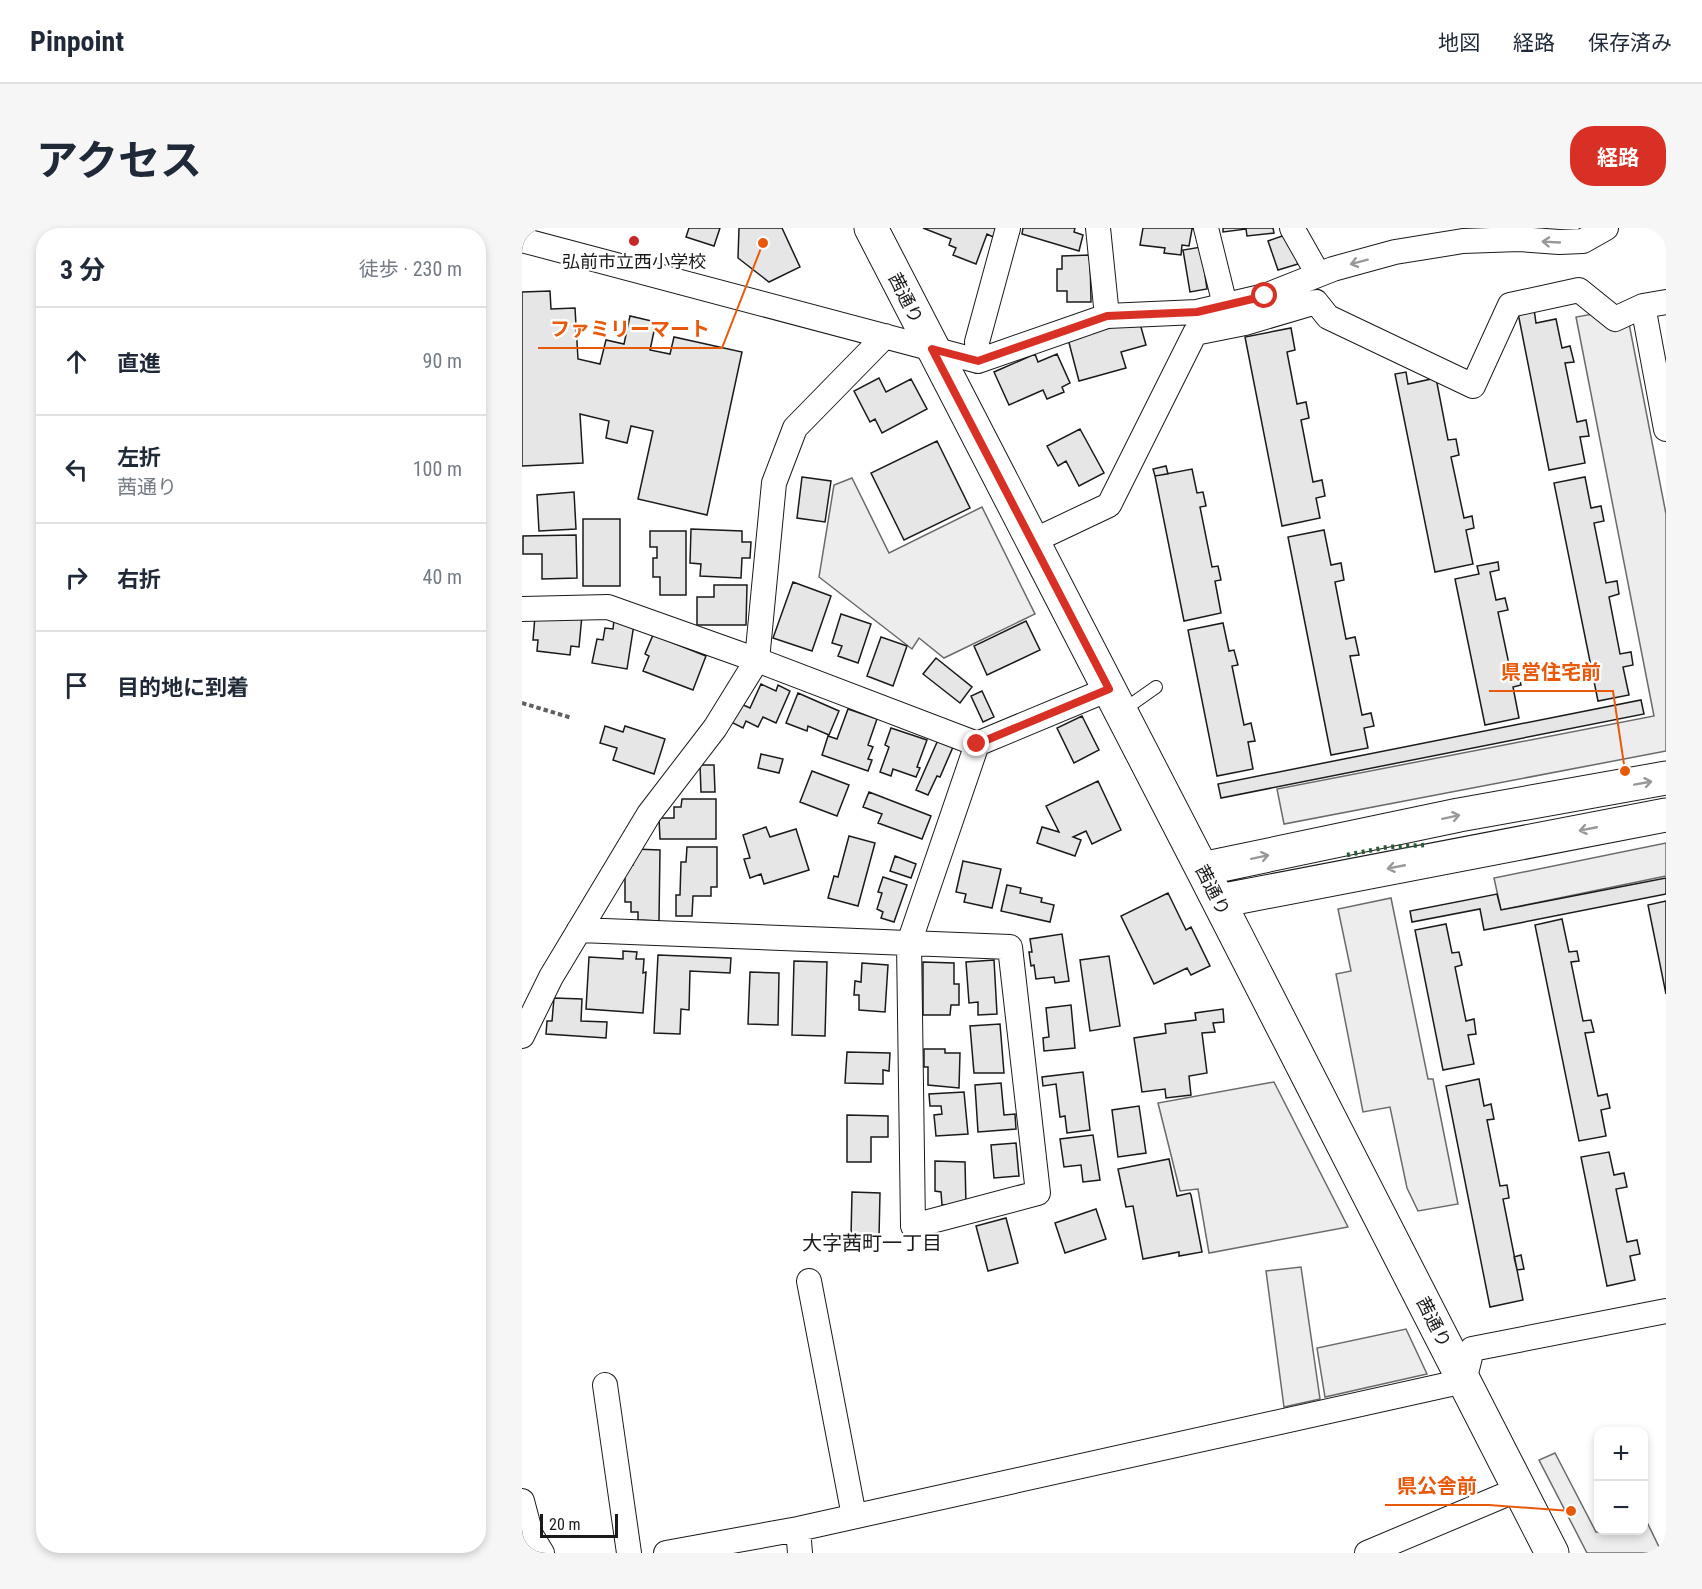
<!DOCTYPE html>
<html lang="ja">
<head>
<meta charset="utf-8">
<style>
  :root { --surface:#fff; --page:#f6f6f7; --text:#1f2937; --muted:#747a83; --line:#e0e1e3; --accent:#d93025 }
  body { margin:0; font-family:"Roboto Condensed","Noto Sans JP",sans-serif; background:var(--page); color:var(--text) }
  .controls { position:absolute; right:18px; bottom:18px; display:grid; overflow:hidden; border-radius:12px; box-shadow:0 3px 9px #0003 }
  .controls button { width:54px; height:54px; display:grid; place-items:center; padding:0; border:0; border-bottom:2px solid var(--line); background:var(--surface); color:var(--text); font:30px sans-serif }
  .scale { position:absolute; left:18px; bottom:15px; width:78px; box-sizing:border-box; padding-left:6px; border:3px solid #1a1a1a; border-top:0; font-size:16px; line-height:21px; white-space:nowrap; color:#1a1a1a; -webkit-text-stroke:4px #fff; paint-order:stroke }
  .stop { position:absolute; width:18px; height:18px; margin:-14px; border:4px solid #d93025; border-radius:50%; background:#fff }
  .stop.end { background:#d93025; border-color:#fff; box-shadow:0 2px 6px #0008 }
  .list { margin:0; padding:0; list-style:none }
  h2 { display:flex; justify-content:space-between; align-items:center; height:78px; margin:0; padding:0 24px; font-size:26px }
  h2 small { font-size:20px; font-weight:400; color:var(--muted) }
  .list li { display:grid; grid-template-columns:39px 1fr auto; gap:18px; align-items:center; box-sizing:border-box; height:108px; padding:0 24px; border-top:2px solid var(--line) }
  .list b { display:block; font-size:22px; white-space:nowrap }
  .list p { margin:0; font-size:20px; white-space:nowrap; color:var(--muted) }
  .list em { font-size:20px; font-style:normal; color:var(--muted) }
  .icon { flex:none; width:33px; height:33px; fill:none; stroke:currentColor; stroke-width:2; stroke-linecap:round; stroke-linejoin:round }
  .map { position:relative; flex:none; width:1144px; height:1325px; overflow:hidden; border-radius:24px }
  header { display:flex; align-items:center; gap:36px; box-sizing:border-box; height:84px; padding:0 30px; background:var(--surface); border-bottom:2px solid var(--line) }
  header strong { font-size:28px }
  nav { display:flex; gap:33px; margin-inline-start:auto; font-size:21px }
  .intro { display:flex; align-items:center; justify-content:space-between; box-sizing:border-box; height:144px; padding:0 36px }
  h1 { margin:0; font-size:42px }
  .button { padding:15px 27px; border-radius:24px; background:var(--accent); color:#fff; font-size:21px; font-weight:700 }
  main { display:flex; gap:36px; padding:0 36px }
  aside { flex:1; background:var(--surface); border-radius:24px; box-shadow:0 3px 9px #0003 }
  .map>svg:first-child { display:block }
  .parking { fill:#ededed; stroke:#6a6a6a; stroke-width:1.5 }
  .building { fill:#e6e6e6; stroke:#1a1a1a; stroke-width:1.5 }
  .lines { fill:none; stroke-linecap:round; stroke-linejoin:round }
  .lane-casing { stroke:#1a1a1a; stroke-width:14 }
  .street-casing { stroke:#1a1a1a; stroke-width:26 }
  .secondary-casing { stroke:#1a1a1a; stroke-width:35 }
  .path { stroke:#5f5f5f; stroke-width:4; stroke-dasharray:4.5 3; stroke-linecap:butt }
  .lane { stroke:#fff; stroke-width:12 }
  .street { stroke:#fff; stroke-width:24 }
  .secondary { stroke:#fff; stroke-width:33 }
  .hedge { stroke:#2b5a34; stroke-width:4.5; stroke-dasharray:3 4.5; stroke-linecap:butt }
  .oneway { stroke:#989898 }
  .route { stroke:#d93025; stroke-width:8 }
  .poi-dot { fill:#c62828; stroke:#fff; stroke-width:2 }
  .labels { text-anchor:middle; dominant-baseline:central; stroke-width:4.5; stroke-linejoin:round; paint-order:stroke }
  .poi-label { font-size:18px; fill:#1a1a1a; stroke:#fff }
  .street-label { font-size:18px; fill:#1a1a1a; stroke:#fff }
  .neighbourhood-label { font-size:20px; fill:#1a1a1a; stroke:#fff }
  .leader { fill:none; stroke:#e8590c; stroke-width:2 }
  .callout-dot { fill:#e8590c; stroke:#fff; stroke-width:2 }
  .callout-label { font-size:20px; text-anchor:middle; font-weight:bold; fill:#e8590c; stroke:#fff; stroke-width:4.5; stroke-linejoin:round; paint-order:stroke }
</style>
</head>
<body>
<header>
<strong>Pinpoint</strong>
<nav><a>地図</a><a>経路</a><a>保存済み</a></nav>
</header>
<div class="intro"><h1>アクセス</h1><a class="button">経路</a></div>
<main>
<aside>
<h2>3 分<small>徒歩 · 230 m</small></h2>
<ul class="list">
<li><svg class="icon" aria-label="ahead" viewBox="0 0 24 24"><path d="M12 20V5M6 11l6-6 6 6"/></svg><div><b>直進</b></div><em>90 m</em></li>
<li><svg class="icon" aria-label="left" viewBox="0 0 24 24"><path d="M17 20v-9H6M10 6l-5 5 5 5"/></svg><div><b>左折</b><p>茜通り</p></div><em>100 m</em></li>
<li><svg class="icon" aria-label="right" viewBox="0 0 24 24"><path d="M7 20v-9h11M14 6l5 5-5 5"/></svg><div><b>右折</b></div><em>40 m</em></li>
<li><svg class="icon" aria-label="arrive" viewBox="0 0 24 24"><path d="M6 21V4h12l-3 4 3 4H6"/></svg><div><b>目的地に到着</b></div></li>
</ul>
</aside>
<div class="map">
<svg width="1144" height="1325" viewBox="0 0 1144 1325">
  <rect width="100%" height="100%" fill="#fff"/>
  <path class="parking" d="M1104 80 1144 286V523L762 596 755 561 1132 488 1054 89Z
    M330 250 367 325 460 279 513 386 422 430 397 410 390 421 297 349 312 257Z
    M1144 615V648L979 682 972 650Z
    M869 670 906 851H911L936 976 896 983 885 960 868 879 841 884 814 746 829 743 816 681Z
    M752 854 826 999 687 1025 676 961 658 963 636 875Z
    M779 1039 798 1171 762 1179 744 1043Z
    M884 1101 905 1146 803 1169 795 1120Z
    M1033 1225 1074 1304 1122 1302V1288L1140 1325H1065L1017 1232Z"/>
  <path class="building" d="M167 0H198L192 18 164 9Z
    M217 0H260L278 39 247 54 216 30Z
    M401 0H474L471 9 465 6 454 36 431 27 434 20 427 17 429 11Z
    M501 0H553L552 4 561 7 557 23 500 6Z
    M621 0H673L670 1 667 18 660 17 659 27 642 25 643 20 618 17Z
    M701 0H751L752 5 725 8 724 1 701 4Z
    M766 6 776 36 756 42 746 13Z
    M679 19 685 61 668 64 661 22Z
    M568 27 569 74H545V63H535V41H540V28Z
    M28 63 29 81 53 80 56 131 78 136 84 112 102 116 108 88 134 94 128 122 148 126 152 109 220 124 185 287 116 271 131 203 109 198 105 215 84 210 87 193 58 186 61 235 0 238V64Z
    M1012 81 1014 95 1034 91 1040 120 1048 118 1052 134 1043 135 1055 194 1064 192 1067 208 1058 209 1063 235 1027 242 996 85Z
    M617 92 624 117 599 124 604 140 557 153 546 111Z
    M769 100 773 122 765 124 775 176 784 174 787 190 779 192 791 254 800 252 803 268 794 270 798 290 760 298 723 109Z
    M513 126 516 134 535 126 548 155 540 159 542 164 525 171 521 162 487 177 472 144Z
    M884 144 886 156 914 150 926 212 934 211 937 227 929 229 942 290 950 288 952 300 944 302 951 336 913 344 873 146Z
    M357 150 364 164 389 151 405 181 360 205 353 191 348 194 332 163Z
    M558 201 582 245 557 258 544 233 536 238 525 218Z
    M415 213 448 280 382 312 349 245Z
    M644 238 646 246 633 248 631 241Z
    M670 241 675 265 681 264 684 278 678 279 690 339 696 338 699 352 693 353 699 385 662 393 633 248Z
    M280 249 309 253 303 294 275 290Z
    M1063 249 1069 280 1079 278 1082 293 1072 295 1084 355 1095 353 1097 366 1087 369 1098 426 1109 424 1111 437 1101 439 1107 467 1076 473 1032 255Z
    M52 264 54 301 17 303 15 267Z
    M61 291H98V358H61Z
    M169 301 220 303V314H229L228 330H220L219 350 178 348 179 336 168 335Z
    M802 302 809 337 819 335 822 352 813 354 824 411 833 409 837 427 828 428 840 487 849 485 852 498 842 500 846 520 809 527 766 309Z
    M128 303H164V367H138V349H131V330H135V319H128Z
    M54 307 55 350 20 351V326H1V308Z
    M976 334 977 342 968 344 974 372 983 370 986 382 976 384 989 446 996 445 999 457 991 459 997 490 963 497 933 351 957 346 955 338Z
    M271 354 309 368 290 423 251 410Z
    M192 357H225L224 397H175V369H192Z
    M319 386 349 396 336 435 316 428 320 418 310 415Z
    M60 387 57 419 49 418 48 427 15 423 16 412H11L13 388Z
    M92 392 112 396 105 441 70 435 75 411 81 412 83 400 91 401Z
    M504 393 518 422 465 447 452 418Z
    M701 395 707 423 712 422 716 437 710 438 722 497 729 495 733 513 726 514 731 541 695 548 666 402Z
    M131 407 184 428 171 462 121 443 127 428 123 426Z
    M359 409 385 418 371 458 345 448Z
    M414 430 450 459 438 475 401 446Z
    M239 456 254 463 256 457 268 463 254 495 241 489 236 499 224 493 221 500 209 494 217 475 228 480Z
    M460 463 472 489 461 494 449 468Z
    M276 465 317 483 307 507 286 498 285 503 264 495Z
    M1119 472 1122 486 699 570 696 556Z
    M326 481 355 491 346 517 351 519 346 531 350 532 346 543 300 527 306 508 315 511Z
    M560 488 577 522 552 535 535 500Z
    M83 498 101 504 103 498 143 511 132 546 91 532 95 520 78 515Z
    M369 500 405 512 395 539 398 540 394 549 371 541 369 548 358 544 367 519 363 517Z
    M416 512 431 519 418 549 415 548 406 567 394 562Z
    M239 526 261 531 257 545 236 540Z
    M178 537H192L193 564H179Z
    M290 543 327 557 315 588 278 574Z
    M576 553 599 602 570 616 564 603 551 609 559 612 553 628 515 615 520 599 537 604 524 578Z
    M347 564 409 588 400 611 356 595 360 586 341 579Z
    M160 571H194V611H138L137 590H152V579H159Z
    M244 599 248 609 274 601 287 642 242 656 239 646 228 650 222 631 228 630 221 607Z
    M327 608 353 615 336 678 306 670 312 648 316 649Z
    M165 619H195V659H189V668H171L170 688H154V667H158L159 634H164Z
    M112 621 138 622 137 693 116 692V684H109V674H103V637H111Z
    M373 628 394 636 389 650 368 643Z
    M441 633 479 641 470 680 442 674 444 666 434 664Z
    M361 649 385 657 372 694 359 690 361 684 355 681 360 665 356 664Z
    M1144 650V666L962 702 958 681 890 694 888 683 975 666 979 682Z
    M485 657 499 660 498 665 520 670 519 674 532 677 528 694 479 683Z
    M646 665 664 702 669 699 688 738 669 747 665 740 632 756 599 688Z
    M1144 673V766L1126 677Z
    M1040 691 1047 724 1055 723 1057 733 1049 734 1061 793 1069 792 1072 804 1063 805 1076 868 1085 866 1088 880 1079 882 1084 908 1057 913 1013 697Z
    M924 696 930 725 937 724 940 737 933 739 944 793 952 791 954 806 946 807 952 836 921 842 893 702Z
    M540 706 547 753 533 755 532 749 514 751 512 737 509 738 507 724H510L508 711Z
    M101 723 115 724 114 731H122L121 745 124 744 121 785 64 781 67 729 101 731Z
    M136 727 209 730 208 745 168 743 167 782 159 781 158 806 132 805Z
    M587 728 598 798 568 803 558 732Z
    M472 732 475 786 456 787V774L447 775 444 734Z
    M272 733 305 734 303 808 270 807Z
    M401 734 432 735V756H437V777H429L428 787H401Z
    M340 735 366 737 363 784 337 782V767H332L333 753 339 754Z
    M228 744 257 745 256 797 226 796Z
    M32 770 60 771 59 793 85 794 84 810 24 806 25 793H30Z
    M549 777 553 820 522 823 521 810 527 809 524 780Z
    M701 781 702 794 691 795 693 804 680 805 685 845 667 848 669 867 644 870 643 861 620 864 612 810 644 805 643 796 674 792 673 785Z
    M478 796 482 845H452L448 798Z
    M402 821H423V825H438L437 860 406 857V839H402Z
    M325 824 368 825 367 843 361 842V856L323 855Z
    M561 844 568 902 545 905 543 888 538 889 534 856 521 858 520 849Z
    M957 851 962 878 969 876 972 891 965 892 978 958 985 957 987 970 981 971 1001 1072 968 1079 924 858Z
    M479 855 482 887 493 886 494 901 456 904 453 857Z
    M442 864 446 906 414 908 412 887 420 886 419 878H408L407 866Z
    M617 878 624 925 596 929 590 882Z
    M325 887 366 888V909H349V934H325Z
    M571 907 578 952 561 954 559 937 542 939 538 911Z
    M494 915 497 948 472 950 469 917Z
    M1087 924 1092 947 1102 945 1105 959 1094 961 1105 1014 1115 1012 1118 1026 1108 1028 1113 1052 1085 1058 1059 929Z
    M647 931 655 968 668 965 669 967 680 1024 657 1028V1024L621 1031 611 978 604 979 596 941Z
    M413 933 443 934 444 977H420L419 964 413 963Z
    M330 964 358 965 357 1009H329Z
    M574 981 584 1011 543 1025 533 995Z
    M484 990 496 1035 466 1043 454 998Z
    M999 1027 1002 1041 995 1042 992 1029Z"/>
  <g class="lines">
    <defs>
      <path id="lane" d="M600 483 634 459"/>
      <path id="street" d="M576 0 585 88
        M684 0 703 77
        M770 0 796 46
        M0 12 456 133 585 88 675 84 743 68 811 41 873 24 941 13 997 11 1037 14 1061 13 1084 0
        M1121 78 1144 201
        M456 133 455 114 486 0
        M511 313 587 277 673 105 723 95 794 74 806 89 951 158 988 77 1057 62 1093 91 1121 78 1144 74
        M0 381 86 379 235 432 455 516
        M57 702 488 719 516 965 391 998 387 715 455 516 587 461
        M0 808 29 749 127 586 193 500 235 432 252 255 273 200 363 108
        M287 1053 332 1288
        M83 1157 107 1325
        M0 1273 9 1307 20 1325
        M276 1301 278 1325
        M144 1325 276 1301 942 1153 950 1121 1144 1083
        M845 1325 997 1261"/>
      <path id="secondary" d="M349 0 680 641 1030 1325
        M680 641 937 587 1144 550
        M697 673 1144 587"/>
    </defs>
    <use href="#lane" class="lane-casing"/>
    <use href="#street" class="street-casing"/>
    <use href="#secondary" class="secondary-casing"/>
    <path class="path" d="M0 475 50 490"/>
    <use href="#lane" class="lane"/>
    <use href="#street" class="street"/>
    <use href="#secondary" class="secondary"/>
    <path class="hedge" d="M825 627 866 619 902 617"/>
  </g>
  <defs><path id="oneway-shaft" d="M-6 0H5M1.5-3L5.5 0L1.5 3" fill="none" stroke-width="1.6" stroke-linecap="round" stroke-linejoin="round" transform="scale(1.5)"/></defs>
  <g class="oneway">
    <use href="#oneway-shaft" transform="translate(1029 14) rotate(-177)"/>
    <use href="#oneway-shaft" transform="translate(837 34) rotate(165)"/>
    <use href="#oneway-shaft" transform="translate(1121 555) rotate(-10)"/>
    <use href="#oneway-shaft" transform="translate(929 589) rotate(-12)"/>
    <use href="#oneway-shaft" transform="translate(1066 601) rotate(169)"/>
    <use href="#oneway-shaft" transform="translate(738 629) rotate(-12)"/>
    <use href="#oneway-shaft" transform="translate(874 639) rotate(169)"/>
  </g>
  <g class="lines">
    <path class="route" d="M455 516 587 461 410 121 456 133 585 88 675 84 743 68"/>
  </g>
  <circle class="poi-dot" cx="112" cy="13" r="6"/>
  <g class="labels">
    <g class="poi-label">
      <text x="112" y="33">弘前市立西小学校</text>
    </g>
    <g class="street-label">
      <text transform="translate(384 70) rotate(63)">茜通り</text>
      <text transform="translate(691 662) rotate(63)">茜通り</text>
      <text transform="translate(912 1094) rotate(63)">茜通り</text>
    </g>
    <g class="neighbourhood-label">
      <text x="350" y="1015">大字茜町一丁目</text>
    </g>
  </g>
  <path class="leader" d="M241 15L200 120H16M1103 543L1091 463H967M1049 1283L967 1277H863"/>
  <g class="callout-dot">
    <circle cx="241" cy="15" r="6"/>
    <circle cx="1103" cy="543" r="6"/>
    <circle cx="1049" cy="1283" r="6"/>
  </g>
  <g class="callout-label">
    <text x="108" y="108">ファミリーマート</text>
    <text x="1029" y="451">県営住宅前</text>
    <text x="915" y="1265">県公舎前</text>
  </g>
</svg>
<div class="controls">
<button>+</button>
<button>−</button>
</div>
<div class="scale">20 m</div>
<div class="stop" style="left:743px;top:68px"></div>
<div class="stop end" style="left:455px;top:516px"></div>
</div>
</main>
</body>
</html>
